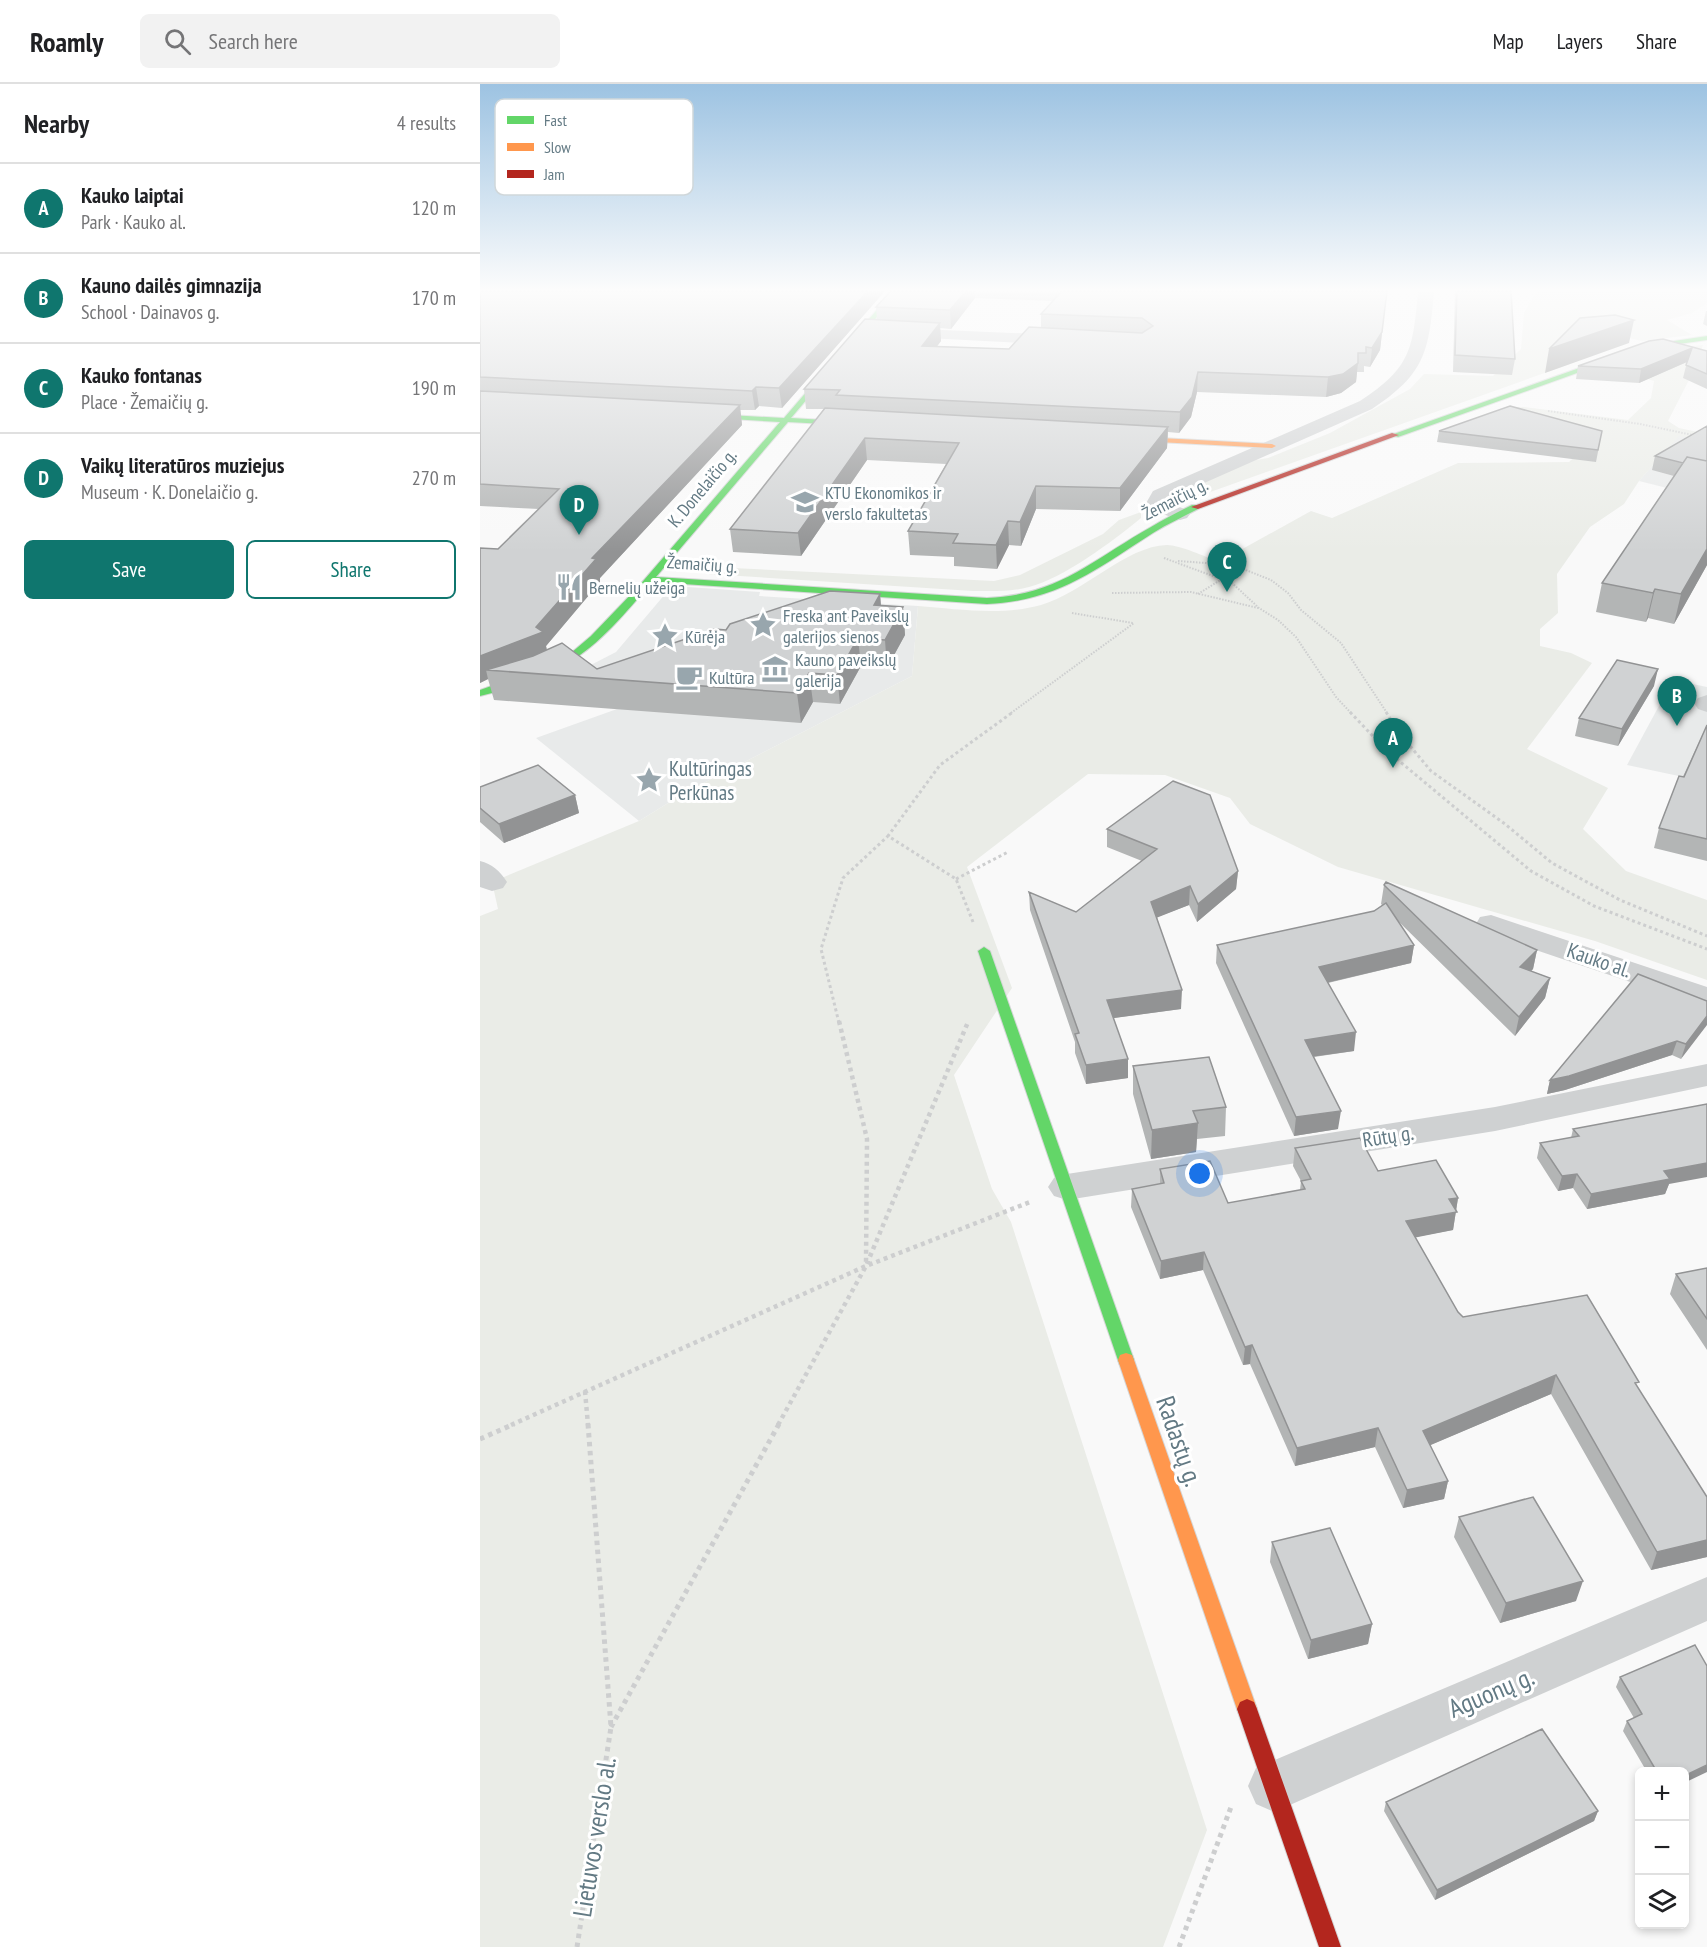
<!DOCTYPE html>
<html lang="en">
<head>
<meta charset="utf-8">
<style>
  :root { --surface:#fff; --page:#f2f2f2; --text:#202124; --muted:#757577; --line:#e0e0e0; --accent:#0f766e }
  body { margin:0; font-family:"PT Sans Narrow",sans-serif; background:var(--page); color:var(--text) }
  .controls { position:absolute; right:18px; bottom:18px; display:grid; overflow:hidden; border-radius:9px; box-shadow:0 3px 9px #0003 }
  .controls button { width:54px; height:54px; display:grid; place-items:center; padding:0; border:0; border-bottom:2px solid var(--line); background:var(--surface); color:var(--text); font:30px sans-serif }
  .you { position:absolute; left:720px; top:1090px; width:21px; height:21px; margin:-15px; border:4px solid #fff; border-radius:50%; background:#1a73e8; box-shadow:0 0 0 9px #1a73e833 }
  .badge { display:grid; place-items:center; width:39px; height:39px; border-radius:50%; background:var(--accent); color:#fff; font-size:20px; font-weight:700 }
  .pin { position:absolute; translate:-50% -50px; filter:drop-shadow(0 2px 3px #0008) }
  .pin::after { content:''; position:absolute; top:32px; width:21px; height:18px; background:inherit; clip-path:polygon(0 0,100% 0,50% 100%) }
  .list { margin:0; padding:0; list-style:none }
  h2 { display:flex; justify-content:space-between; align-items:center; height:78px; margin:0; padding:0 24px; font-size:26px }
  h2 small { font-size:20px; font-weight:400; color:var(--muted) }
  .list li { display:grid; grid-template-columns:39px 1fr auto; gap:18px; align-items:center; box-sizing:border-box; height:90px; padding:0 24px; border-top:2px solid var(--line) }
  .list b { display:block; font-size:22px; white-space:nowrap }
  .list p { margin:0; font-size:20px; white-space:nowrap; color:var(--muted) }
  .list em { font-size:20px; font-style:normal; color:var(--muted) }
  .actions { display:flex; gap:12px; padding:18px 24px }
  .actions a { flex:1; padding:14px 0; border:2px solid var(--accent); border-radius:9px; text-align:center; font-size:21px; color:var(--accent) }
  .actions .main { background:var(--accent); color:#fff }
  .icon { flex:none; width:33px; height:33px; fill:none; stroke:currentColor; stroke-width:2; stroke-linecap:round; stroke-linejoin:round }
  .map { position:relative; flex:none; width:1227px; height:1863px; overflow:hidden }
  header { display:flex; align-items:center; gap:36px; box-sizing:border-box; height:84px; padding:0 30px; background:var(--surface); border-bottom:2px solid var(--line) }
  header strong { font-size:28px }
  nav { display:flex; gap:33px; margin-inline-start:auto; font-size:21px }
  .search { width:420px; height:54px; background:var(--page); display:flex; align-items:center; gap:15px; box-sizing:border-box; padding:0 21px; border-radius:9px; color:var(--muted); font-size:22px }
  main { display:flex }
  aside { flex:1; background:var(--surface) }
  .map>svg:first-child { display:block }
  .built { fill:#e8eaea }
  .green { fill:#eaece7 }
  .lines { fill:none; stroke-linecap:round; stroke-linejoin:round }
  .fast-casing { stroke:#d5d6d7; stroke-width:2 }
  .slow-casing { stroke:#d5d6d7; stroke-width:2 }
  .jam-casing { stroke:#d5d6d7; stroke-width:2 }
  .path-far3 { stroke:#cdcecf; stroke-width:2; stroke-dasharray:1.5 1.5; stroke-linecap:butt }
  .path-far2 { stroke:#cdcecf; stroke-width:3; stroke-dasharray:3 3; stroke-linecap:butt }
  .path-far1 { stroke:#cdcecf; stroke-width:4.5; stroke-dasharray:4 4; stroke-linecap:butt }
  .path { stroke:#cdcecf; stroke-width:5; stroke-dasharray:4.5 4.5; stroke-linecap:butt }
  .street { fill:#cfd1d2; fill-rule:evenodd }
  .fast { fill:#63d668; fill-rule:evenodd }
  .slow { fill:#ff974d; fill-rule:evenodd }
  .jam { fill:#b3261e; fill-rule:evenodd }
  .wall { fill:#b3b5b5; fill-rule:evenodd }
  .shaded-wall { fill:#929394 }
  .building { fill:#d0d2d3; stroke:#929394; stroke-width:1.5 }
  .labels { text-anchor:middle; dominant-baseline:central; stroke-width:6; stroke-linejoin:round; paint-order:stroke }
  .far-street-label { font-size:18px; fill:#637a84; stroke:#fff }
  .far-poi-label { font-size:18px; fill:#637a84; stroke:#fff; text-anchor:start }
  .poi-label { font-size:21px; fill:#637a84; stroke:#fff; text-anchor:start }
  .street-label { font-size:21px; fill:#637a84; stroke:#fff }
  .near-street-label { font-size:26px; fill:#637a84; stroke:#fff }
  .key { fill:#fff; stroke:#d0d7da; stroke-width:1.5 }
  .key-label { font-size:16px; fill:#637a84 }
</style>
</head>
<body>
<header>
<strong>Roamly</strong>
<div class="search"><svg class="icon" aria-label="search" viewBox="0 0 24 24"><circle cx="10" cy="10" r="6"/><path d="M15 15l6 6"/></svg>Search here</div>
<nav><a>Map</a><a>Layers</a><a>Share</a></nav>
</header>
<main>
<aside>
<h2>Nearby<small>4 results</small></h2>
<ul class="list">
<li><span class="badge">A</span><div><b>Kauko laiptai</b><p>Park · Kauko al.</p></div><em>120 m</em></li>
<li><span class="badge">B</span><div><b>Kauno dailės gimnazija</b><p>School · Dainavos g.</p></div><em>170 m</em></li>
<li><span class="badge">C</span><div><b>Kauko fontanas</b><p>Place · Žemaičių g.</p></div><em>190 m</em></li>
<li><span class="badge">D</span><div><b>Vaikų literatūros muziejus</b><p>Museum · K. Donelaičio g.</p></div><em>270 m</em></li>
</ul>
<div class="actions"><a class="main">Save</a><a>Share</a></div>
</aside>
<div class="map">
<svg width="1227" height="1863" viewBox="0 0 1227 1863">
  <rect width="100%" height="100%" fill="#f9f9f9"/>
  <path class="built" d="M1199 351 1227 357V414L1159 397Z
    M207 503 280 508 279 512 438 522 432 592 206 708 159 737 56 654 137 625 105 584 136 568 186 509Z
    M1193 596 1227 603V698L1147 681Z"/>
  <path class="green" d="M1057 207H1227V219L1212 229 1187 236 1212 251 1162 257 1108 245 1075 258 1073 268 1090 280 705 417 693 412 764 378 788 374 850 349 930 305 944 290 1013 292 1041 265 1044 229Z
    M1223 261 1210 294 1188 337 1199 344 1227 350V357L1199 352 1159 397 1144 420 1110 443 1077 490 1078 529 1060 545V562L1091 569 1112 579 1047 665 1128 704 1103 745 1146 787 1227 816V896L1115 857 858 783 770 740 750 714 685 691 608 690 487 783 532 904 474 991 512 1105 531 1138 727 1746 683 1863H0V832L18 825 12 798 159 737 206 708 432 592 438 522C477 525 522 532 561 521 603 509 646 462 687 461 700 461 726 473 739 478L831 427 852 434 978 379 1089 378 1107 361 1030 324 1043 323 1148 336 1171 314 1174 297 1131 284 1195 264Z
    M661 428V434C633 457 584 494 549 503 531 508 512 507 493 507L228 490 232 483 514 497 540 491 623 450 639 436Z"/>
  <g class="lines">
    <defs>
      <path id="fast" d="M413 207H419L311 334 379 338H382V342L308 338 176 493 507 514C579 511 612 476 671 443 684 435 698 428 712 421H718V425C703 433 687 440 673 449 617 485 577 517 507 520L172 498C147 527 120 561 86 580 60 595 29 605 0 612V606L70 581 91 569 111 552 158 503 300 338 217 333H214V329L304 334Z
        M1227 252V256L1164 265 918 353 911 351 1161 262Z
        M504 863 510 867 654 1276 652 1281 646 1283 640 1281 638 1276 498 867Z"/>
      <path id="slow" d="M643 352 792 360 796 362 792 364 640 356 639 354Z
        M646 1269 652 1271 654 1276 777 1625 774 1632 767 1635 760 1632 757 1625 638 1276 640 1271Z"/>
      <path id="jam" d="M912 349 919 351 718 425 711 423Z
        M767 1615 774 1618 777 1625 861 1863H839L757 1625 760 1618Z"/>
    </defs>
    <use href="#fast" class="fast-casing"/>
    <use href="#slow" class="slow-casing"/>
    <use href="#jam" class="jam-casing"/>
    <path class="path-far3" d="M1068 327 1160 340 1227 354
      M684 474 752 499 779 524 798 536 816 553 856 613 871 629
      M698 477 753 481 791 496 808 509 821 526 861 559 907 629
      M632 509 711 508 778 524
      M718 510 742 495
      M592 529 653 539
      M531 629 654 539"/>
    <path class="path-far2" d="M870 628 906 666 1051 787 1114 822 1227 865
      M906 628 920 650 951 687 1025 740 1072 779 1140 816 1227 852
      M476 795 528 768
      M493 838 476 795 408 752 460 681 533 628
      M359 939 341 865 363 794 408 752"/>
    <path class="path-far1" d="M359 937 387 1055 386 1179
      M105 1307 108 1341
      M31 1341 386 1182 550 1118
      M298 1341 386 1182 488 938"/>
    <path class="path" d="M0 1355 34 1340
      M131 1643 299 1340
      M97 1863 131 1643 108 1340
      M699 1863 751 1723"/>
    <path class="street" d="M938 207H954C949 268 945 290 892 325L688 415 687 418 707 426 710 430 707 434 700 436 668 425 665 421 673 407 880 317C931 284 933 265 938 207Z
      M415 244 582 251 590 256 582 261 409 252 407 249Z
      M1227 611V628L1218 625 1214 619 1218 614Z
      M0 777C12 780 20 787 27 798L23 804 12 807 0 803Z
      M1011 831 1227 903V924L1000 847 996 840 1000 833Z
      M1227 980V1002L1015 1047 587 1116 574 1112 568 1103 574 1094 587 1090 1015 1023Z
      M1227 1493V1537L794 1728 776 1720 768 1702 776 1684Z"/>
    <use href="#fast" class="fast"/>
    <use href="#slow" class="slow"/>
    <use href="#jam" class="jam"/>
  </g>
  <path class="wall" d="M0 207H405L302 324 279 322 275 326H260L262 341 120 494V498L66 562 67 566 117 585 246 546 400 510 401 521 423 523 425 551 407 584 381 582 360 620 333 618 321 639 14 616 8 595 0 599V464L18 465 59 425 0 422Z
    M411 207H907L900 266 890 283 884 282V288H877L876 298 861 309 846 313 717 308 711 333 699 349 688 348 687 364 640 427 556 425 541 462 529 461 517 485 474 482V473L430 471 428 447 466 380 387 376 321 472 253 468 250 445 344 325H326L324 305 397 236 396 223ZM495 214 573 217 561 230V244L529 265 457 262 461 257 460 244 471 245Z
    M975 207H1031L1035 275 1032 291 973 288Z
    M1226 227H1227V242L1223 240Z
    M1227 267V305L1203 294 1207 278 1159 299 1096 295 1098 282Z
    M1227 342V481L1194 540 1168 534 1166 538 1116 528 1122 499 1194 392 1172 386 1175 372Z
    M959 347H1122L1116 378 957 358Z
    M1174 602 1138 662 1095 652 1099 634Z
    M1227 641V777L1174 764 1179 744Z
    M0 703 95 711 99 729 24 759 0 738Z
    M627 745 758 787 756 805 717 838 709 821 677 833 701 925 633 934 648 994 606 1000 595 969V958L550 826 549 808 596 828 662 777 627 763Z
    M904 801 1057 866 1053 885 1051 887 1070 894 1065 914 1035 952 916 835 934 861 931 879 848 899 874 967 834 973 858 1045 814 1052 736 879 737 861 894 827 902 821 901 820Z
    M1227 917 1201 975 1192 971 1085 1006 1067 1010 1070 996Z
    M653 982 746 1023 745 1052 717 1055 716 1068 671 1075 653 1010Z
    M1093 1045 1189 1100 1185 1110 1107 1125 1093 1104 1078 1107 1057 1074 1060 1059 1091 1054Z
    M815 1064 898 1087 978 1114 973 1146 935 1153 978 1228 983 1233 1157 1302 1227 1413V1473L1171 1486 1071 1310 950 1361 968 1397 964 1415 923 1424 895 1363 815 1382 770 1280 763 1281 723 1186 680 1195 651 1123 652 1105 680 1100V1085L748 1119 820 1106 821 1097 813 1082Z
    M1227 1184V1266L1190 1210 1196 1190Z
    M979 1433 1096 1517 1020 1539 974 1453Z
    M792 1458 892 1540 888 1560 828 1575 790 1478Z
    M1140 1593 1204 1688H1167L1143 1647 1147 1637 1154 1634 1136 1603Z
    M906 1718 1118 1727 1114 1737 955 1816 904 1727Z"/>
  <path class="shaded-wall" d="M388 207H405L302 324 299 304Z
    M486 207H495V214L471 245 470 226Z
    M907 207 900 266 890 283 892 264Z
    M1154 236 1149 259 1065 289 1069 265Z
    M460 239 461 257 443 281 442 262Z
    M1212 264 1209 277 1159 299 1161 285Z
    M878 279 876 298 861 309 846 313 848 293Z
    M718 288 717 308 711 333 699 349 700 328Z
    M276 303 279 322 275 326 272 307Z
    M260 321 262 341 120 494V498L66 562 68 573 6 586 8 595 0 599V572L56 543 112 474Z
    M688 343 687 364 640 427V404Z
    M385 354 387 376 321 472 318 449Z
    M556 402V425L541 462 540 438Z
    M528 437 529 461 517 485 516 461Z
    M1227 465V481L1194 540 1201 510Z
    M1175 505 1168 534 1166 538 1173 509Z
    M400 510 402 538 394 521Z
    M423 523 425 551 407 584 405 556Z
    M378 554 381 582 360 620 357 591Z
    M1178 585 1174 602 1138 662 1142 645Z
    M329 589 333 618 321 639 317 609Z
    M95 711 99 729 24 759 19 740Z
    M758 787 756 805 717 838 718 820Z
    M710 802 709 821 671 836V818Z
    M934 861 931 879 837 901 839 883Z
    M1057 866 1053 885 1036 902 1040 883Z
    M1070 894 1065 914 1035 952 1039 933Z
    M702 906 701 925 627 935V916Z
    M1227 932V941L1201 975 1206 960Z
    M876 948 874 967 823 974 825 956Z
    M1197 957 1192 971 1085 1006 1067 1010 1070 996Z
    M648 975V994L606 1000V981Z
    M861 1027 858 1045 814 1052 816 1033Z
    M718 1039 716 1068 671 1075 672 1046Z
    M1227 1079V1093L1189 1100 1185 1110 1107 1125 1111 1110 1184 1087Z
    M1097 1090 1093 1104 1078 1107 1082 1092Z
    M978 1114 973 1146 923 1156 926 1137 969 1115Z
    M724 1168 723 1186 680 1195 681 1177Z
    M772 1261 770 1280 763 1281 765 1263Z
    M1076 1291 1071 1310 939 1366 943 1347Z
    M898 1344 895 1363 815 1382 817 1364Z
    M968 1397 964 1415 923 1424 927 1406Z
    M1227 1456V1473L1171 1486 1177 1468Z
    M1103 1497 1096 1517 1020 1539 1026 1519Z
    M892 1540 888 1560 828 1575 831 1556Z
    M1227 1681V1688L1204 1699V1692Z
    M1118 1727 1114 1737 955 1816 957 1806Z"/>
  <path class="building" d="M0 207H388L299 304 276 303 272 307 0 293Z
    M411 207H486L470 226 396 223Z
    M582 207H907L902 248 892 264 886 263V269H878V279L863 290 848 293 718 288 712 313 700 328 356 311 360 306 324 305 385 235 460 239 442 262 529 265 549 243 662 249 673 242 662 234 561 230Z
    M977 207H1031L1035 275 975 271Z
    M1135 231 1154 236 1069 265 1100 234Z
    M1183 255 1227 267V290L1206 281 1212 264 1161 285 1098 282 1169 257Z
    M0 307 260 321 112 474 116 475 56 543 63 548 0 572V464L18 465 79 405 0 400Z
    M1030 322 1122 347 1118 366 959 347Z
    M345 324 688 343 640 404 556 402 540 438 528 437 516 461 473 459 478 450 428 447 479 359 385 354 318 449 250 445Z
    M1227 342V377L1207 373 1203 379 1175 372Z
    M1207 373 1227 377V465L1201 510 1175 505 1173 509 1122 499Z
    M350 507 400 510 394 521 423 523 405 556 378 554 357 591 329 589 317 609 6 586 53 572 82 559 117 585 235 545 246 546 250 540Z
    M1137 576 1178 585 1142 645 1099 634Z
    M1227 641V755L1179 744 1199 692 1204 693Z
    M58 681 95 711 19 740 0 724V703Z
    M693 697 730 711 758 787 718 820 710 802 671 818 702 906 627 916 648 975 606 981 595 950 599 949 549 808 596 828 677 765 627 745Z
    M906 798 1057 866 1040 883 1070 894 1039 933 904 801Z
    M906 819 934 861 839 883 876 948 825 956 861 1027 816 1033 737 861 894 827Z
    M1158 890 1227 917V932L1206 960 1197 957 1089 992 1070 996Z
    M729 973 746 1023 713 1027 718 1039 672 1046 653 982Z
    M1227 1020V1079L1184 1087 1190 1095 1111 1110 1097 1090 1082 1092 1060 1059 1099 1052 1093 1045Z
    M880 1054 898 1087 956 1076 978 1114 969 1115 977 1128 926 1137 978 1228 983 1233 1107 1211 1159 1298 1155 1299 1227 1413V1456L1177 1468 1076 1291 943 1347 968 1397 927 1406 898 1344 817 1364 772 1261 765 1263 724 1168 681 1177 652 1105 684 1099 680 1085 730 1077 748 1119 825 1105 821 1097 831 1095 815 1064Z
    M1227 1184V1235L1196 1190Z
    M1053 1413 1103 1497 1026 1519 979 1433Z
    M850 1444 892 1540 831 1556 792 1458Z
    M1215 1561 1227 1582V1681L1204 1692V1688H1177L1147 1637 1162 1630 1140 1593Z
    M1062 1645 1118 1727 957 1806 906 1718Z"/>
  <linearGradient id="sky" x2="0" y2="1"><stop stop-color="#9dc3e2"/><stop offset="0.44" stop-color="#fcfcfc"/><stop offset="1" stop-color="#fcfcfc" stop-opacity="0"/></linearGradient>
  <rect width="1227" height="468" fill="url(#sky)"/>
  <defs>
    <symbol id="university-bare" viewBox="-9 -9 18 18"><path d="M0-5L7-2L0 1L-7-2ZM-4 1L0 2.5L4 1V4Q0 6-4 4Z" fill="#98a6ad" stroke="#fff" stroke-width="2.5" paint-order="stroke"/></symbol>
    <symbol id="restaurant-bare" viewBox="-9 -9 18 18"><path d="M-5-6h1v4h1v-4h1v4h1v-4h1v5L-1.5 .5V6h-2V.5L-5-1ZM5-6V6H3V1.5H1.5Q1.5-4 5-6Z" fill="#98a6ad" stroke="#fff" stroke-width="2.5" paint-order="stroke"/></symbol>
    <symbol id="sight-bare" viewBox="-9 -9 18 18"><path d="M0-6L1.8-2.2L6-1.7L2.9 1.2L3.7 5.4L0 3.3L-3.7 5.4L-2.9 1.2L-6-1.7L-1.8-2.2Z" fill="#98a6ad" stroke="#fff" stroke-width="2.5" paint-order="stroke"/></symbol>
    <symbol id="museum-bare" viewBox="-9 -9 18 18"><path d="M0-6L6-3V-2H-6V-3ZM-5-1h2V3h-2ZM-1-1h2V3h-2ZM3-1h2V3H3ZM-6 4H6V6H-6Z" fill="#98a6ad" stroke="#fff" stroke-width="2.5" paint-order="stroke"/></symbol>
    <symbol id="cafe-bare" viewBox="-9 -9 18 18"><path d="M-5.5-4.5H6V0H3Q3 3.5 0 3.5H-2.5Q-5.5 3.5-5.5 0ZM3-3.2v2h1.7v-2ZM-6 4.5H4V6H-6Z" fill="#98a6ad" stroke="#fff" stroke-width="2.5" paint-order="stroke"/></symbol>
  </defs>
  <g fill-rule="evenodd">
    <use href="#university-bare" x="306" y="399" width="38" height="38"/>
    <use href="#restaurant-bare" x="70" y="484" width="38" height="38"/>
    <use href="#sight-bare" x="264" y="522" width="38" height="38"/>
    <use href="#sight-bare" x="166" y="533" width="38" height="38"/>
    <use href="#museum-bare" x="276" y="566" width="38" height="38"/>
    <use href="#cafe-bare" x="190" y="574" width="38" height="38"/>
    <use href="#sight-bare" x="150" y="677" width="38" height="38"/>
  </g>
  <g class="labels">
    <g class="far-street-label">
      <text transform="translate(222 404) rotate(-50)">K. Donelaičio g.</text>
      <text transform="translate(695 415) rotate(-27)">Žemaičių g.</text>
      <text transform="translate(222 480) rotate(4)">Žemaičių g.</text>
    </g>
    <g class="far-poi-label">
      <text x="345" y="408">KTU Ekonomikos ir<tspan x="345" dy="21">verslo fakultetas</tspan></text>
      <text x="109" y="503">Bernelių užeiga</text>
      <text x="303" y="531">Freska ant Paveikslų<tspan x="303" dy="21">galerijos sienos</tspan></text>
      <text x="205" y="552">Kūrėja</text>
      <text x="315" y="575">Kauno paveikslų<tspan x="315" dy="21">galerija</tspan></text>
      <text x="229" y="593">Kultūra</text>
    </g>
    <g class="poi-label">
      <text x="189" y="684">Kultūringas<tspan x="189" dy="24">Perkūnas</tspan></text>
    </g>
    <g class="street-label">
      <text transform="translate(1119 876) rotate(19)">Kauko al.</text>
      <text transform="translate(908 1052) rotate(-9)">Rūtų g.</text>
    </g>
    <g class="near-street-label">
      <text transform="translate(700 1357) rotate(71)">Radastų g.</text>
      <text transform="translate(1011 1608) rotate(-23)">Aguonų g.</text>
      <text transform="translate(114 1753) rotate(-81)">Lietuvos verslo al.</text>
    </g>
  </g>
  <rect x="15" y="15" width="198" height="96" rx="9" class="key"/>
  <rect x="27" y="32" width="27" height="8" fill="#63d668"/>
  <rect x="27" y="59" width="27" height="8" fill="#ff974d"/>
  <rect x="27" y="86" width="27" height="8" fill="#b3261e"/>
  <g class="key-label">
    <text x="64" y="42">Fast</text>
    <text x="64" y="69">Slow</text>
    <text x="64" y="96">Jam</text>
  </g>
</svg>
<div class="controls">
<button>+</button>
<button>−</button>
<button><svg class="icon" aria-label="layers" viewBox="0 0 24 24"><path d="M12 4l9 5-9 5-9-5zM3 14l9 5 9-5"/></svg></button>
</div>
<div class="you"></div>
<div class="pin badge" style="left:913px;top:684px">A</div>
<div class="pin badge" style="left:1197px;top:642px">B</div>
<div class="pin badge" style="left:747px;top:508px">C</div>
<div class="pin badge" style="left:99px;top:451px">D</div>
</div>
</main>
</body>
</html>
